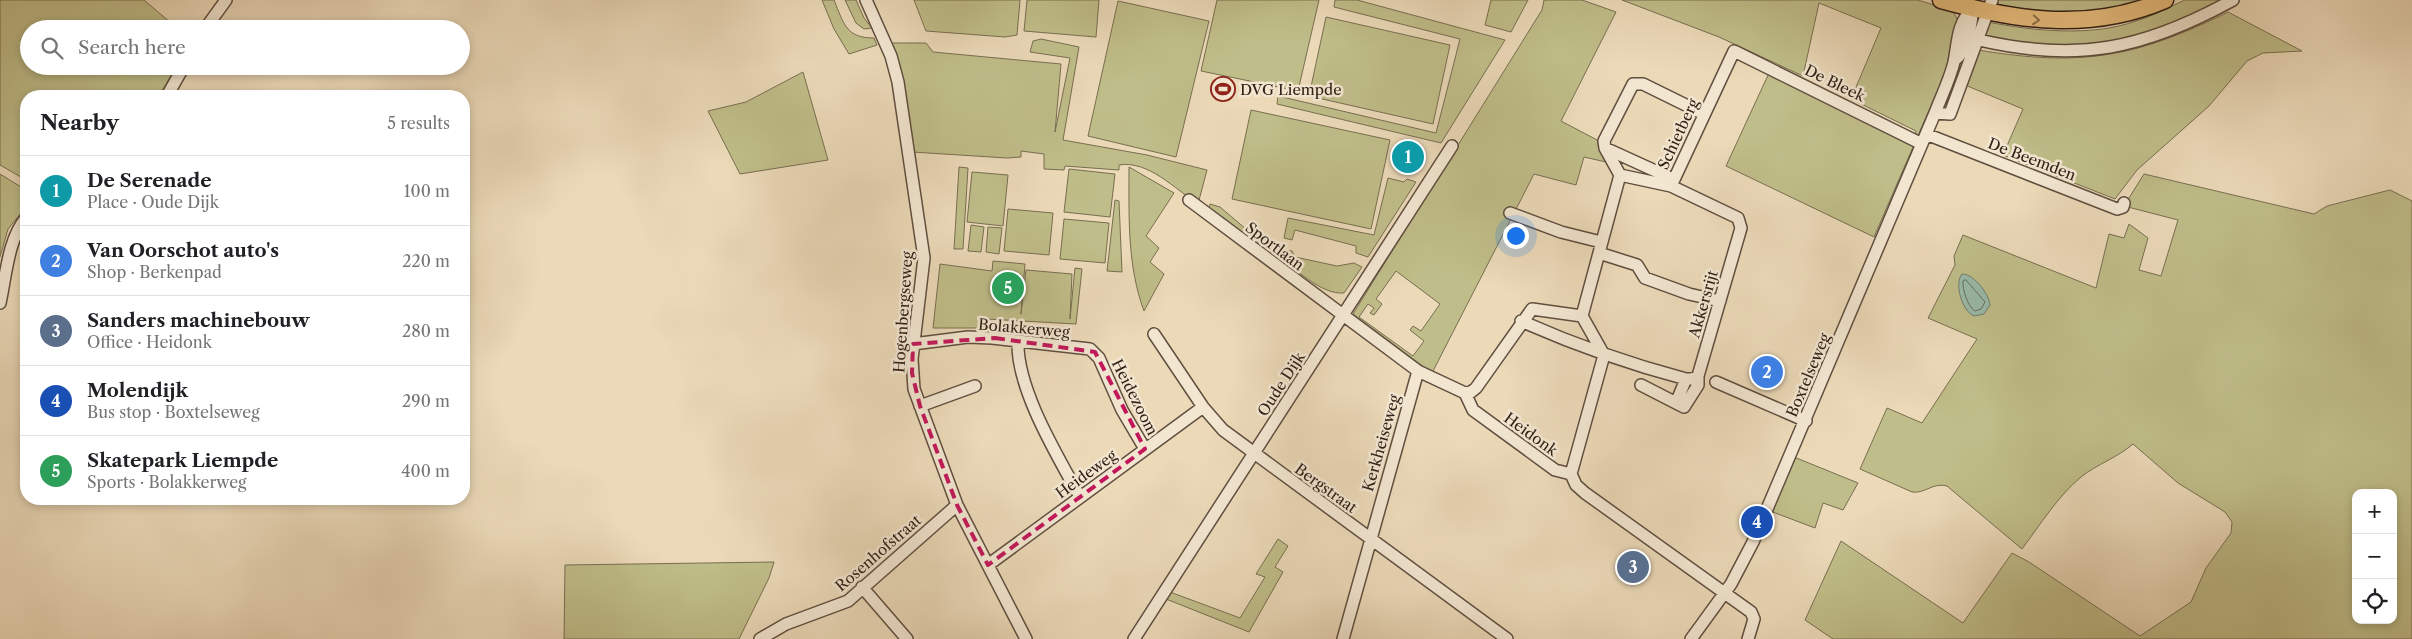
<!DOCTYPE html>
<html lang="en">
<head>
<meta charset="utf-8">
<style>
  :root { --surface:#fff; --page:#f6f6f6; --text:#202124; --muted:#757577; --line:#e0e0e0; --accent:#0b8043 }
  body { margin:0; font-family:"Libre Caslon Text",serif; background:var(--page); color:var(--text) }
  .controls { position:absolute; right:15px; bottom:15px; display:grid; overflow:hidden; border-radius:10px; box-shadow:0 2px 8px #0003 }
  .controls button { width:45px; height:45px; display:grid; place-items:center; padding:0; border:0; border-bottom:1px solid var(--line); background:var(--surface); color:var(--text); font:25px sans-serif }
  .you { position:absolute; left:1515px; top:235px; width:18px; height:18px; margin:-12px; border:4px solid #fff; border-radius:50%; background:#1a73e8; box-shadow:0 0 0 8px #1a73e833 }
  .badge { display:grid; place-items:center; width:32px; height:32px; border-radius:50%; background:var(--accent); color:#fff; font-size:16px; font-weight:700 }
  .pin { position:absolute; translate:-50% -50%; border:2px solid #fff; box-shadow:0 1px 5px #0006 }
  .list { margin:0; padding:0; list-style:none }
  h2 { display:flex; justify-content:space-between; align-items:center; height:65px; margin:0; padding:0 20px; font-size:21px }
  h2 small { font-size:16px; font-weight:400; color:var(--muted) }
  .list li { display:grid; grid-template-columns:32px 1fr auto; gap:15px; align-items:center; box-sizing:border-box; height:70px; padding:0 20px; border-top:1px solid var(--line) }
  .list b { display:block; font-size:19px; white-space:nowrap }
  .list p { margin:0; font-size:16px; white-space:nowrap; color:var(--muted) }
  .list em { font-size:16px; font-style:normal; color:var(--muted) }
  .icon { flex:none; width:28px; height:28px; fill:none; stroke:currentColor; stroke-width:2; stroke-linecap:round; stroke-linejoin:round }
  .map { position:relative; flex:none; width:2412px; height:639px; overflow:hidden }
  .search { position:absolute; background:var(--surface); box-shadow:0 2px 8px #0003; left:20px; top:20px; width:450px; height:55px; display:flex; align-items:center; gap:12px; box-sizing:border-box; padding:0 18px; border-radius:28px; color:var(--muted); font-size:19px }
  .panel { position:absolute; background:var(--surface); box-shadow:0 2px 8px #0003; left:20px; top:90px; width:450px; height:415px; border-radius:20px }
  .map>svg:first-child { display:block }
  .green { fill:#bfbd89; stroke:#786e50; fill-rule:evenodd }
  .water { fill:#9ba; stroke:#6f7d6f }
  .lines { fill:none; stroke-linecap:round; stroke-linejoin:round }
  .shore { stroke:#656e60; stroke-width:1 }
  .minor-casing { stroke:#604e3f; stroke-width:14 }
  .highway-casing { stroke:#312017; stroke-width:19 }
  .minor { stroke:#f2e6d1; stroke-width:11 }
  .highway { stroke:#e6bc7c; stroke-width:16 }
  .oneway { stroke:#8c6e4a }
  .marked { fill:none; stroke:#c2185b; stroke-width:4; stroke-dasharray:10 6; stroke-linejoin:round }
  .labels { text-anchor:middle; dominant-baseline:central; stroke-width:5; stroke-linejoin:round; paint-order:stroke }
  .street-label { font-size:15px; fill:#312017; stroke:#f2e6d1 }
  .poi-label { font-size:15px; fill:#312017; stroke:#f2e6d1; text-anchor:start }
</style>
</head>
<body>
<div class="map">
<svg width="2412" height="639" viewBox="0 0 2412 639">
  <rect width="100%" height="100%" fill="#ebd9b8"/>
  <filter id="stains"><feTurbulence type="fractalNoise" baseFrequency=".004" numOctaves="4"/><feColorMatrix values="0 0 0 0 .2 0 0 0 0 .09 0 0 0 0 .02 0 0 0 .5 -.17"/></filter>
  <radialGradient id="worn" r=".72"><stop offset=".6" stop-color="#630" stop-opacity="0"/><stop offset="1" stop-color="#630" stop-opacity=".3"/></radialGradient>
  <path class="green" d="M0 0H144L178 29H29V66H177L159 96H26V180L0 165Z
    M822 0H834C844 24 846 38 874 38L877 45 849 54 834 29Z
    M845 0H856L864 18 872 28 864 29 856 23Z
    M914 0H1020L1017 35 1005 37 926 31Z
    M1027 0H1099L1096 37 1024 31Z
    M1217 0H1319L1298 91 1201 71Z
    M1335 0H1357L1505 40 1441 143 1277 104 1278 96 1436 133 1460 39 1334 7Z
    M1491 0H1528L1511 32 1485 25Z
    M1544 0H1582L1616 12 1561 121 1599 141 1606 162 1584 157 1576 185 1534 174 1432 373 1353 314 1532 26 1542 10ZM1396 271 1440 304 1421 331 1413 326 1410 330 1424 341 1413 356 1359 317 1368 304 1374 308 1370 313 1374 315 1382 304 1376 299Z
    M1622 0H1918L1953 11 1958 21 1946 71 1874 237 1726 166 1769 73 1914 143 1916 131 1851 99 1881 28 1819 3 1803 76 1719 37Z
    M1995 0H2149C2099 21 2045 13 1993 8Z
    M2185 0H2231L2139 38 2049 49 1986 36 1984 32 1988 22C2033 31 2092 37 2136 21 2153 16 2169 7 2185 0Z
    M1118 1 1209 21 1176 157 1088 136Z
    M2228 12 2302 51 2263 53 2247 61 2209 106 2137 170 2115 199 2003 155 2023 109 1965 85 1978 50C2080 67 2135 58 2228 12Z
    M1326 17 1450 45 1433 124 1309 96Z
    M1041 39 1079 47 1063 140 1147 155 1207 170 1198 204C1175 189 1148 160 1119 165V170L1065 166 1064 170 1044 169V154L1021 151V157L1007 158 912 152 892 43H926L933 52 1061 64 1055 132 1070 58 1030 52 1033 41Z
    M803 72 828 160 740 174 708 111 746 102Z
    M1251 110 1390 140 1371 229 1232 199Z
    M959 167 968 168 963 249H954Z
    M1129 167 1174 193 1146 236 1159 248 1150 262 1164 274 1144 311C1127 265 1129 216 1129 167Z
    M1069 169 1115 174 1110 217 1064 212Z
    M972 172 1008 175 1003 226 967 222Z
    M0 174 26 190V207L8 229 0 257Z
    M2144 174 2314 214 2327 206 2390 190 2412 201V639H1833L1805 620 1841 541 1963 623 2012 553 2029 562 2140 636 2191 602 2206 568 2231 533 2232 522 2225 512 2178 483 2133 444C2117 458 2097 464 2081 477 2058 496 2040 525 2022 549L1947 486C1933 482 1925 494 1912 492L1860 469 1887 408 1922 423 1977 339 1928 318 1955 265 1954 256 1963 235 2096 288 2109 234 2124 238 2129 224 2148 238 2139 270 2161 276 2178 220 2124 206ZM2356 493H2393V620H2356Z
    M1388 178 1404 182 1407 179 1416 182 1368 257 1356 253V246L1295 230 1292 240 1284 238 1288 218 1374 235Z
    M1115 200 1119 201 1122 272 1107 271Z
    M1210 204 1220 207 1273 252 1271 261 1208 212Z
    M1008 209 1053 213 1049 255 1004 251Z
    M1064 219 1109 223 1105 263 1060 259Z
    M971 225 984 227 981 252 968 251Z
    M988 227 1002 228 999 254 986 252Z
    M1283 250 1292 251 1295 257 1337 266 1354 263 1362 267 1344 293C1321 295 1295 268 1278 256Z
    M993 261 1025 264 1021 314 1026 270 1072 274 1070 319 1075 268 1082 269 1076 324 987 319 986 328H933L940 264 992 271Z
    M1794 457 1858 483 1843 510 1823 503 1815 528 1770 511Z
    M1278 539 1288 546 1275 567 1283 572 1249 632 1166 599 1170 592 1240 618 1265 577 1256 574Z
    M774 562 769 578 739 639H564L565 565Z"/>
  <path class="water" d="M1962 274C1974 274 1989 294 1990 305L1984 314 1974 316C1962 311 1954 284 1962 274Z"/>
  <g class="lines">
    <path class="shore" d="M1966 280 1985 302 1981 309 1975 311C1968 307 1962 289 1963 281Z"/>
    <defs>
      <path id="minor" d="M866 0 891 56 898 82 924 258 912 359 914 389 957 505 1026 639
        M205 29 226 0
        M1979 40C2078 63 2144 49 2233 0
        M1955 60C1968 50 1971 24 1973 9
        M167 96 184 66
        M1935 113 1950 114 1992 0
        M1926 134 2117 209 2123 207 2124 203
        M1605 148 1673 179
        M1620 175 1605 148 1604 141 1633 84H1643L1704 114
        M1189 200 1418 371 1465 393 1473 410 1555 470 1571 474 1576 485 1585 493 1751 612 1754 619 1748 639
        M1510 213 1561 232 1601 242
        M1599 253 1637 265 1645 278 1689 294 1720 301
        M0 303C6 276 8 239 26 218
        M1582 316 1620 175 1671 186 1734 51 1922 144
        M1521 321C1575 345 1629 364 1686 379H1692L1698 376 1741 228 1738 218 1671 186
        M1154 334 1203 407 1223 430 1507 639
        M1018 341C1016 388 1057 455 1080 497
        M913 344 968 337 992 338 1090 349 1099 358 1122 410 1145 449
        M1716 382 1806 421
        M1641 385 1684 407 1698 385V376
        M1465 393 1471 392 1476 388 1532 309 1582 316 1604 355 1571 474
        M1676 403 1686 379
        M920 406 975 386
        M988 565 1203 407
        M862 587 907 639
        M760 639 786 624 848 601 957 505
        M1134 639 1452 146
        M1343 639 1418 371
        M1691 639 1731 584 1753 542 1935 113C1941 97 1950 79 1954 62 1958 42 1957 22 1973 9"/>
      <path id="highway" d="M1941 0C2017 21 2091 32 2165 0"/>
    </defs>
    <use href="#minor" class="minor-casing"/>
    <use href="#highway" class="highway-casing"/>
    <use href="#minor" class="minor"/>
    <use href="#highway" class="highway"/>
  </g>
  <defs><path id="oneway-chevron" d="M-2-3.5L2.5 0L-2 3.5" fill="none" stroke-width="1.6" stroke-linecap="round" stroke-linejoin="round" transform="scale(1.25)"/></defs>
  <use class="oneway" href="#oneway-chevron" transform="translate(2036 20) rotate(5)"/>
  <path class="marked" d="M995 338 1095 352 1145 449 988 565 957 505 920 406 912 373 913 344Z"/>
  <defs>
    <symbol id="stadium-ring" viewBox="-11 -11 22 22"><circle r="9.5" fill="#f2e6d1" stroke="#8f2418" stroke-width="1.5"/><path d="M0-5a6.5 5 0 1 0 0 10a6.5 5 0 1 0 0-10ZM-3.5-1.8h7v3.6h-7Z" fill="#8f2418"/></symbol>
  </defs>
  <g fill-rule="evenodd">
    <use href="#stadium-ring" x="1209" y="75" width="28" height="28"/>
  </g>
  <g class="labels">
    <g class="street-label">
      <text transform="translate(1835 83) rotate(26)">De Bleek</text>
      <text transform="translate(1678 134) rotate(-65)">Schietberg</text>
      <text transform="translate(2032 159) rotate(21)">De Beemden</text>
      <text transform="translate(1275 246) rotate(37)">Sportlaan</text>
      <text transform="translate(1703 304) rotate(-74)">Akkersrijt</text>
      <text transform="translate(903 312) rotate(-86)">Hogenbergseweg</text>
      <text transform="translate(1024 328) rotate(5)">Bolakkerweg</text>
      <text transform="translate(1808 375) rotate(-67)">Boxtelseweg</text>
      <text transform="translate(1281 384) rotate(-57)">Oude Dijk</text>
      <text transform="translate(1135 397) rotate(63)">Heidezoom</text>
      <text transform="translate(1531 434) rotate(36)">Heidonk</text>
      <text transform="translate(1381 443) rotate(-74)">Kerkheiseweg</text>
      <text transform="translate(1086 474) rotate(-36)">Heideweg</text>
      <text transform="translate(1326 488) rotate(36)">Bergstraat</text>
      <text transform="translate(878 553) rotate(-41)">Rosenhofstraat</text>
    </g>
    <g class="poi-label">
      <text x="1240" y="89">DVG Liempde</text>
    </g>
  </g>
  <rect width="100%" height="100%" filter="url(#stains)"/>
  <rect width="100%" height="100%" fill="url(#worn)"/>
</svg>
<div class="controls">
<button>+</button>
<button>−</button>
<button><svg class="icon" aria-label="locate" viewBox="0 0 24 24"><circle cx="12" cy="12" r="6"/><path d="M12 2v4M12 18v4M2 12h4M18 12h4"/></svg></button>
</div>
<div class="you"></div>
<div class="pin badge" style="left:1408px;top:157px;background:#0f9aa8">1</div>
<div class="pin badge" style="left:1767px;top:372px;background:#3f7fe0">2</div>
<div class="pin badge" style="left:1633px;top:567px;background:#5c6f8a">3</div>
<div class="pin badge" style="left:1757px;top:522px;background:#1a4fb4">4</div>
<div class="pin badge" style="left:1008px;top:288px;background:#2e9e5b">5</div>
<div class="search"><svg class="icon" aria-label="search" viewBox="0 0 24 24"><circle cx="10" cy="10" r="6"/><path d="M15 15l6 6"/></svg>Search here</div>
<section class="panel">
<h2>Nearby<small>5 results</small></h2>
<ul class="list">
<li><span class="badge" style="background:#0f9aa8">1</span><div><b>De Serenade</b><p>Place · Oude Dijk</p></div><em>100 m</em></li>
<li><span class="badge" style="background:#3f7fe0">2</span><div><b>Van Oorschot auto's</b><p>Shop · Berkenpad</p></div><em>220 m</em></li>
<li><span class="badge" style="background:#5c6f8a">3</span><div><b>Sanders machinebouw</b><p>Office · Heidonk</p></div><em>280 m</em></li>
<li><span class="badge" style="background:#1a4fb4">4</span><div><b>Molendijk</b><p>Bus stop · Boxtelseweg</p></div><em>290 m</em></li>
<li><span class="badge" style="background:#2e9e5b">5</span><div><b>Skatepark Liempde</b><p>Sports · Bolakkerweg</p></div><em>400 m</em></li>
</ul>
</section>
</div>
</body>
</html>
